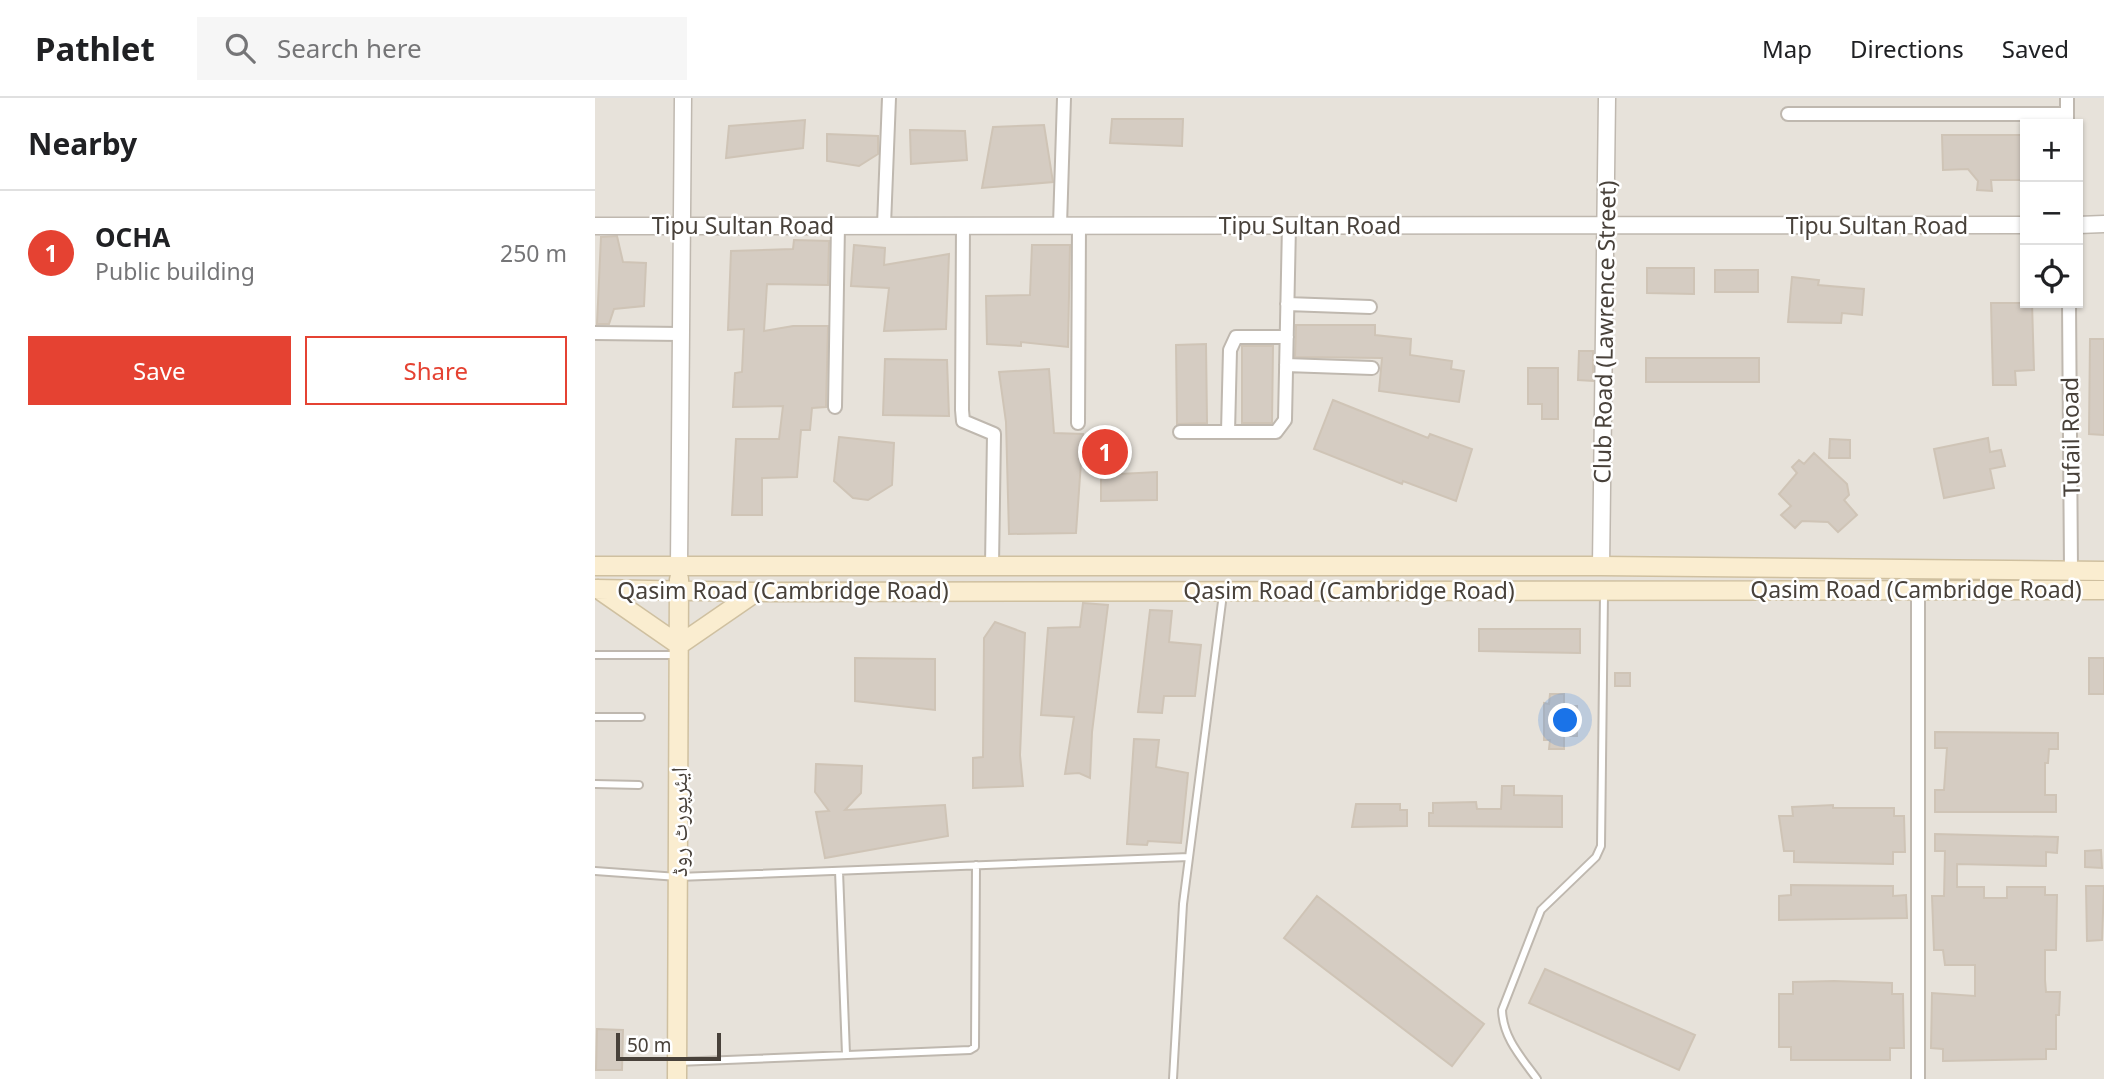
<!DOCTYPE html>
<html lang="en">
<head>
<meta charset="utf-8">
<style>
  :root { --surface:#fff; --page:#f6f6f6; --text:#202124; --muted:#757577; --line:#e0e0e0; --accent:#e54232 }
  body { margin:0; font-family:"Noto Sans","Noto Naskh Arabic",sans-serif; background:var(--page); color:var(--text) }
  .controls { position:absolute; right:21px; top:21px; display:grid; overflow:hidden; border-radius:0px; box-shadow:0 2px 5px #0004 }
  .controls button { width:63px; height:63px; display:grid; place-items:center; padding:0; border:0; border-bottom:2px solid var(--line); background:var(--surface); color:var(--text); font:35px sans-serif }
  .scale { position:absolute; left:21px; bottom:18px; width:105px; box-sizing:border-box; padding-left:7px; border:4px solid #48413a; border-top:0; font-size:19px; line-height:24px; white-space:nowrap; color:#48413a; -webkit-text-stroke:5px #fff; paint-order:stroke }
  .you { position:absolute; left:971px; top:623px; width:24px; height:24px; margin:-18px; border:5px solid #fff; border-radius:50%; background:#1a73e8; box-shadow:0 0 0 10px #1a73e833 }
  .badge { display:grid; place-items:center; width:46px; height:46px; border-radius:50%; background:var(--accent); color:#fff; font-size:23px; font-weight:700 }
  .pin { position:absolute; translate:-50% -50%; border:4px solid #fff; box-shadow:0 2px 7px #0006 }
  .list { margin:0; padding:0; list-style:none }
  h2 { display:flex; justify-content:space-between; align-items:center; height:91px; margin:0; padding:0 28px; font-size:30px }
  h2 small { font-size:23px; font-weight:400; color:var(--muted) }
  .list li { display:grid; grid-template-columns:46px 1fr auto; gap:21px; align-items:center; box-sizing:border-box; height:126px; padding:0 28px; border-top:2px solid var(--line) }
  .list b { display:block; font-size:26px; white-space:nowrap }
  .list p { margin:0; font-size:23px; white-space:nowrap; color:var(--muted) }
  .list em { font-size:23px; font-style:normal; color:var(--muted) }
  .actions { display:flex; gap:14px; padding:21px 28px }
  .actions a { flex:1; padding:16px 0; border:2px solid var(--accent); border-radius:0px; text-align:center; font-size:24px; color:var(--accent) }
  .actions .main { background:var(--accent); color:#fff }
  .icon { flex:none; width:38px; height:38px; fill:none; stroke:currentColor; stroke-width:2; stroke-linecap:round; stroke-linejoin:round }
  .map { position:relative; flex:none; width:1509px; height:981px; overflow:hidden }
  header { display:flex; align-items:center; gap:42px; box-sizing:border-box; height:98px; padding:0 35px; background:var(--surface); border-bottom:2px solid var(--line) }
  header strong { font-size:33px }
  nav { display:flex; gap:38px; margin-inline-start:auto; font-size:24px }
  .search { width:490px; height:63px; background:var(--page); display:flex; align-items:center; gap:18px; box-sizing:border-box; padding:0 24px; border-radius:0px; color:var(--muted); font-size:26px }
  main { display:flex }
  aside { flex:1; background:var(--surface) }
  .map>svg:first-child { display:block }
  .residential { fill:#e7e2da; fill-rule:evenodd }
  .building { fill:#d5ccc2; stroke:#cfc4b6; stroke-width:2 }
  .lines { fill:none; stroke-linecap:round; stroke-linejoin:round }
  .service-casing { stroke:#bfb8af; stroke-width:10 }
  .minor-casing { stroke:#bfb8af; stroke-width:16 }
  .tertiary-casing { stroke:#bfb8af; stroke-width:19 }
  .secondary-casing { stroke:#cfc0a0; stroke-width:21 }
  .service { stroke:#fff; stroke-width:6 }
  .minor { stroke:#fff; stroke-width:12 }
  .tertiary { stroke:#fff; stroke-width:16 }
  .secondary { stroke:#faedd0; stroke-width:18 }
  .labels { text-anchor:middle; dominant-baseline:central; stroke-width:5; stroke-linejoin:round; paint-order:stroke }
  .street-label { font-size:23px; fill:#48413a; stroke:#fff }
</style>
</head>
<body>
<header>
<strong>Pathlet</strong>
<div class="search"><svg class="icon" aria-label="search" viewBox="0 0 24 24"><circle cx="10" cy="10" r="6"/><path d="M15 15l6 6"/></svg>Search here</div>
<nav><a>Map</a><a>Directions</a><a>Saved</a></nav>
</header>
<main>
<aside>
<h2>Nearby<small></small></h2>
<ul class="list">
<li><span class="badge">1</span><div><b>OCHA</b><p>Public building</p></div><em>250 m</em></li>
</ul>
<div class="actions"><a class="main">Save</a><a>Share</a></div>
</aside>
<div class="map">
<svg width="1509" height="981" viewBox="0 0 1509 981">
  <rect width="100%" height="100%" fill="#f4f1eb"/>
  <path class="residential" d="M0 0H1509V981H0ZM1430 26H1483V205H1430Z"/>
  <path class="building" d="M517 21H588L587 48 515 45Z
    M210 22 208 50 131 60 134 28Z
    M449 27 458 84 387 90 398 29Z
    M315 32 370 33 372 62 316 66Z
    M232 36 283 38V56L264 68 232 63Z
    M1347 37H1430L1427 82H1396L1397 93 1382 92 1383 83 1373 71 1348 72Z
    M22 138 28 164 51 165 49 208 19 211 14 226H2L6 139Z
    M199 142 234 143 233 187 172 186 169 233 198 228H233L231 309 217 310 215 332H206L202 379 167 380V417H137L141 341H184L188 308 138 309 140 275 147 274 149 231 133 232 136 153 198 151Z
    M259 147 290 150 289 167 354 156 351 231 289 233 294 190 256 188Z
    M437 147H475L473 249 426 244V248L392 246 391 198 435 197Z
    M1052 170H1099V196L1052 195Z
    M1120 172H1163V194H1120Z
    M1197 179 1224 182 1223 187 1269 191 1267 217 1247 215 1246 225 1193 224Z
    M1396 205H1437L1439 272 1420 273 1421 287H1398Z
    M701 227H780V237L816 241 815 257 857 263 856 271 869 273 864 304 784 293 787 260 700 259Z
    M1495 241H1509V337L1494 336Z
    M611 246 612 325 582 326 581 247Z
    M647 248H678L677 325H647Z
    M984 253H998V283L983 282Z
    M1051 260H1164V284H1051Z
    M290 261 352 262 354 318 288 317Z
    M933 270H963V321H947V306H933Z
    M454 271 459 335 488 336 481 435 414 436 411 324 404 274Z
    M738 302 833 340 835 336 877 351 861 403 808 383 807 386 719 351Z
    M244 339 299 345 297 387 273 402 258 400 239 383Z
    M1393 340 1395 354 1406 352 1410 368 1395 371 1399 390 1349 400 1339 351Z
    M1235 341 1255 342V360H1234Z
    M1219 355 1252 386 1254 397 1249 402 1262 417 1243 434 1233 424 1207 423 1200 430 1186 417 1196 408 1184 396 1202 375 1197 369 1204 362 1209 366Z
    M562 374V402L506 403V377Z
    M488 505 513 507 497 634 495 680 484 675 470 676 479 619 446 617 453 530 485 529Z
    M555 512 577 513 574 544 606 547 600 598H569L567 615 543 614Z
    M400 524 430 535 425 657 428 688 378 690V660L388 659 389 540Z
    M884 531H985V555L884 553Z
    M260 560 340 561V612L260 603Z
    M1494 560H1509V596H1494Z
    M1020 575H1035V588H1020Z
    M955 596H969V608H982V638H969V651H954L955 642H949V605L954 606Z
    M1340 634 1463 635V651H1454L1453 665H1450V697H1461V714H1340V692H1349L1352 650H1340Z
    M539 641 564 642 561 669 593 675 586 745 553 743 552 747 532 746Z
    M221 666 267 668 266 695 250 712 350 707 353 738 230 760 221 714 234 713 220 694Z
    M907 688H919V697L967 698V729L834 728V715H838V705L881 704 882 711H906Z
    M761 706H805V712H812V728L757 729Z
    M1238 707V710H1299V718H1309L1310 754H1298V766L1199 764V753H1189L1184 718H1198L1197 709Z
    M1340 736 1463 739 1462 755 1451 754V768L1362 766V789H1389V800H1412V789H1450V797H1462L1461 852H1450V882L1451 894H1465L1464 917H1461V951H1451V961L1348 963V951L1336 950 1337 895 1380 898V867H1350L1348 852H1339L1337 798H1349L1350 753H1340Z
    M1506 752 1507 770 1490 769V753Z
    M1196 787 1298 788V798L1311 797 1312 820 1184 822V798L1196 797Z
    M1491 788H1509L1507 842 1492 843Z
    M722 798 889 926 857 968 689 840Z
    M950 871 1100 937 1084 972 934 905Z
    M1239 883 1297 885V896H1308L1309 950H1295V962H1196V949H1184V896H1198V884Z
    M2 931 28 932 27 972H1Z"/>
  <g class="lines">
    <defs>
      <path id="service" d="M0 557H82
        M0 619H46
        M0 686 44 687
        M0 773 83 779 594 759
        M244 773 251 956
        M82 964 375 952 380 949 381 767
        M578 981 588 806 628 496
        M942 981C926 959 908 940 907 912L946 812 1001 759 1006 748 1009 496"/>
      <path id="minor" d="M1472 0V26
        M1193 16H1472
        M289 127 294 0
        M368 127 367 312 368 323 399 336 397 467
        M465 127 469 0
        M1474 205 1476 473
        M692 206 775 209
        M0 235 86 236
        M691 267 777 270
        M240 309 243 127
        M483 325 484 127
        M585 334H681L690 322 694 127
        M633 334 635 252 641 239H692
        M1323 492V981"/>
      <path id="tertiary" d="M1483 127 1509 126
        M0 128 1430 127
        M84 467 88 0
        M1006 468 1012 0"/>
      <path id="secondary" d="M0 468H1006L1509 473
        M0 491 161 494 1509 492
        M3 491 84 547 161 494
        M82 981 84 481"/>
    </defs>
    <use href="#service" class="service-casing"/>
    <use href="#minor" class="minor-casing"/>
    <use href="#tertiary" class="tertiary-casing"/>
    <use href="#secondary" class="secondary-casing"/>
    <use href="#service" class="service"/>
    <use href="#minor" class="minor"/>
    <use href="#tertiary" class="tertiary"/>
    <use href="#secondary" class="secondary"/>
  </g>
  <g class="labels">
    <g class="street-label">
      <text x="148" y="127">Tipu Sultan Road</text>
      <text x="715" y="127">Tipu Sultan Road</text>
      <text x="1282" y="127">Tipu Sultan Road</text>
      <text transform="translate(1009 234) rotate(-89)">Club Road (Lawrence Street)</text>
      <text transform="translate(1475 339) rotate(-91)">Tufail Road</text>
      <text x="1321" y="491">Qasim Road (Cambridge Road)</text>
      <text x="188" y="492">Qasim Road (Cambridge Road)</text>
      <text x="754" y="492">Qasim Road (Cambridge Road)</text>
      <text transform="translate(83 724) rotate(-90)">ایئرپورٹ روڈ</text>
    </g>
  </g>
</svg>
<div class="controls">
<button>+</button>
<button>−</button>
<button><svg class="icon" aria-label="locate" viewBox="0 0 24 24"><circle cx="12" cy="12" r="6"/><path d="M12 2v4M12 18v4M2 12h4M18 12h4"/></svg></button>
</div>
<div class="scale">50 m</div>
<div class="you"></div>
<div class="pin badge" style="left:510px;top:354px">1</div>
</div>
</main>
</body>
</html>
